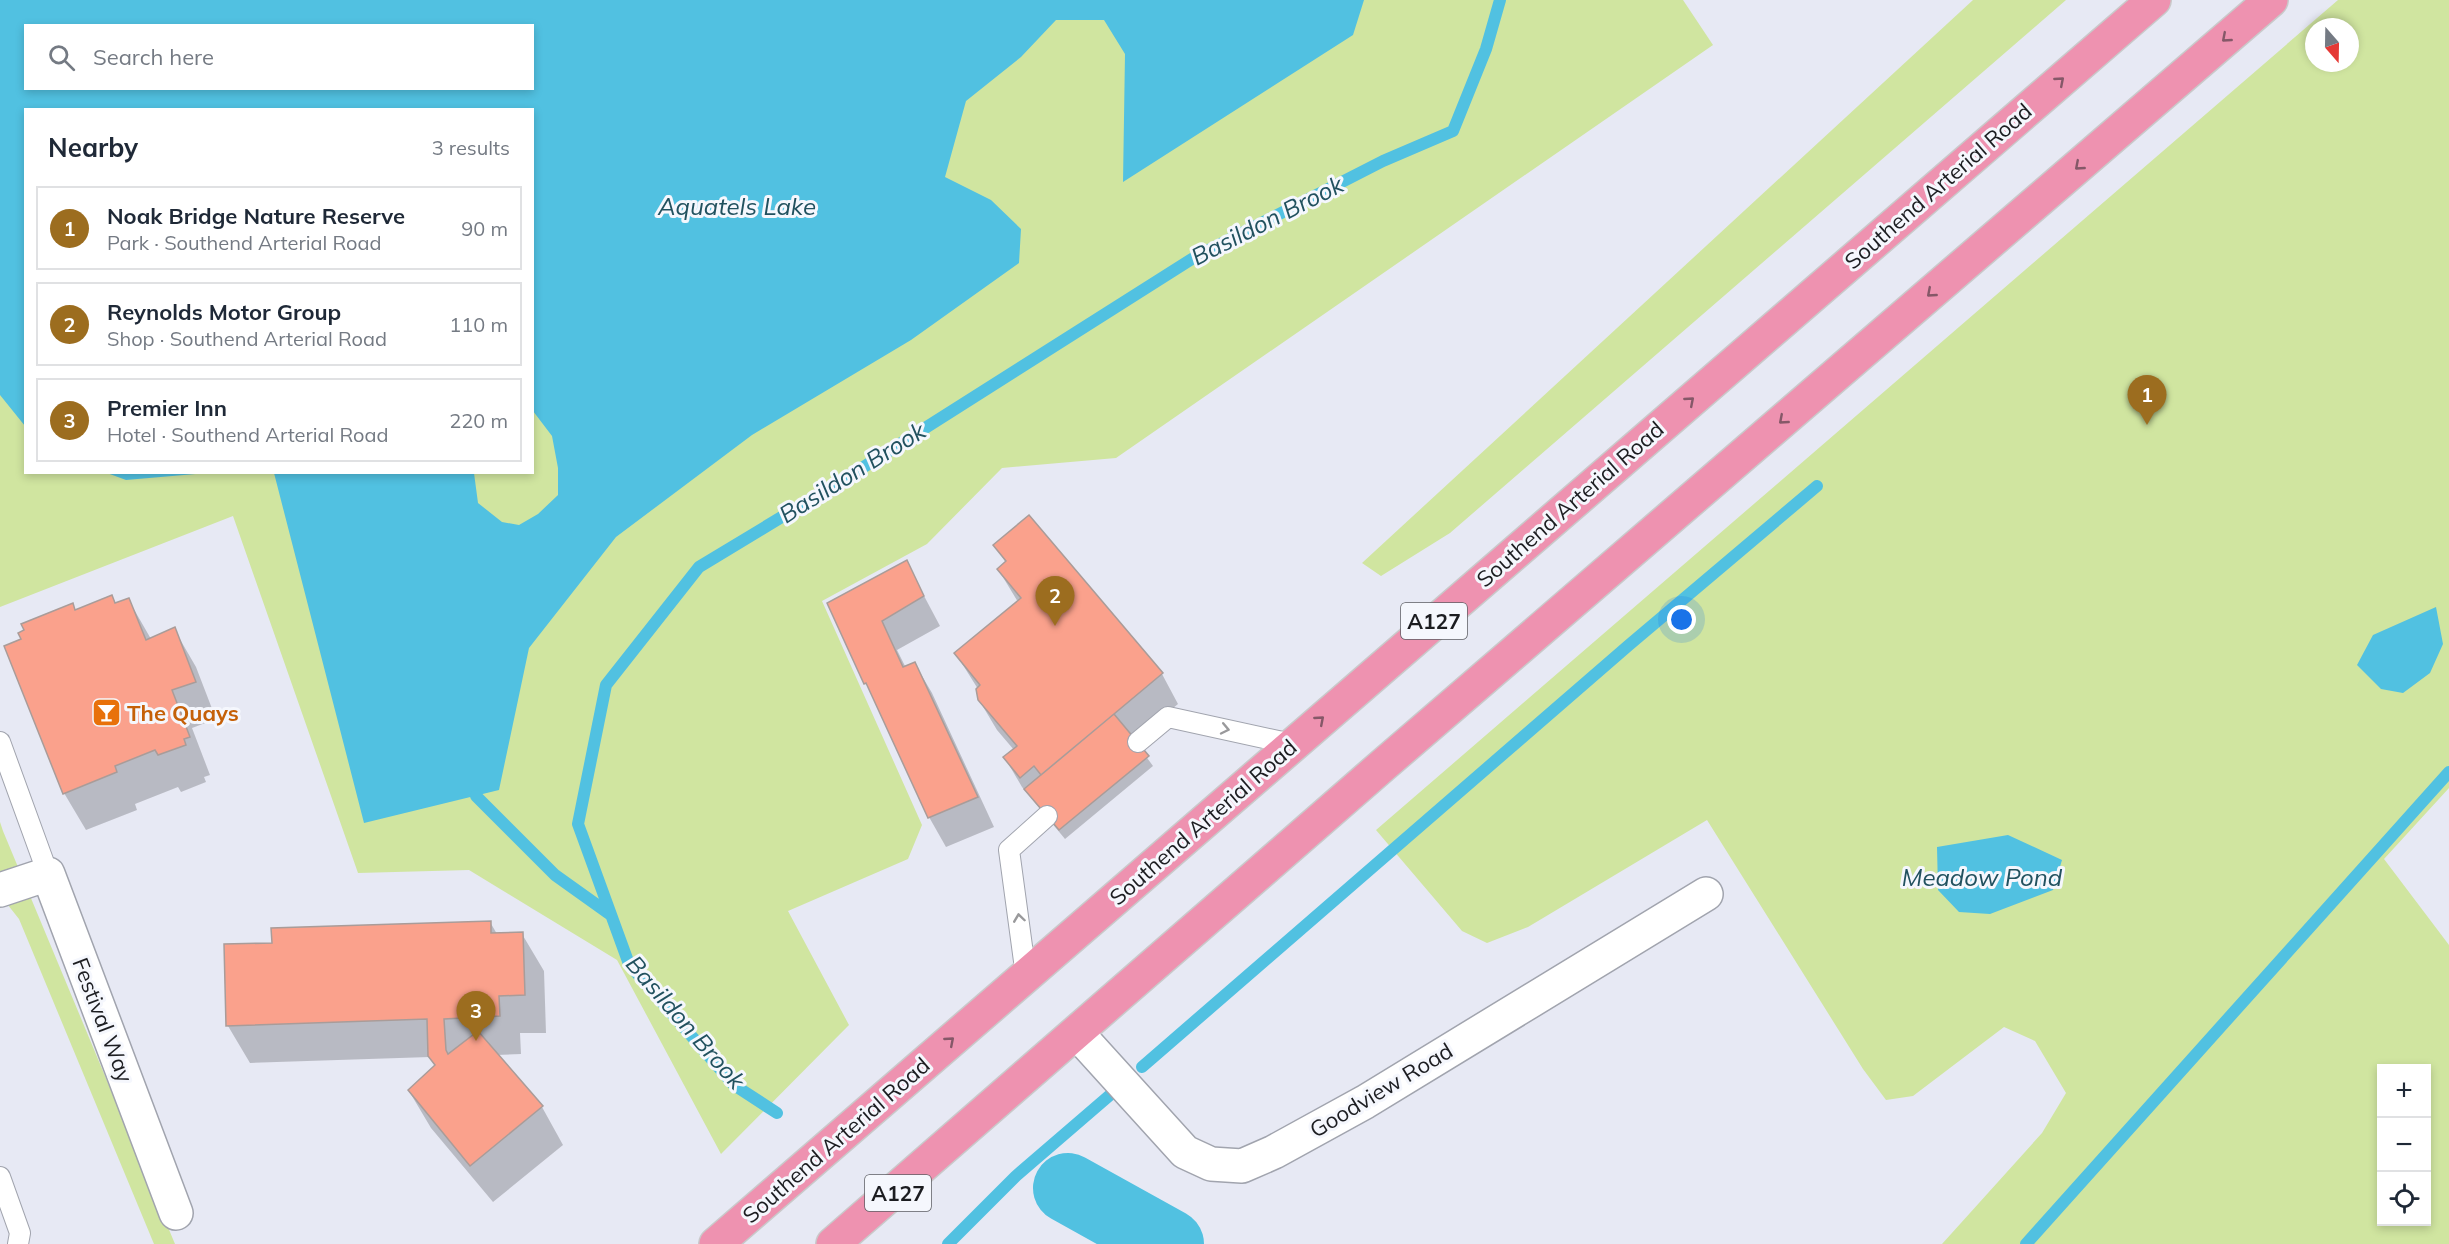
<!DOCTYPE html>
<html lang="en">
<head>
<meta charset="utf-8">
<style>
  :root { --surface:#fff; --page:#f2f2f3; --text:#1f2937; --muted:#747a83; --line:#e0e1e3; --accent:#9c6d1f }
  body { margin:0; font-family:Mulish,sans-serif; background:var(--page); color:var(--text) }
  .controls { position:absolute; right:18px; bottom:18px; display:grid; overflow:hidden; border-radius:0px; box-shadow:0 3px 9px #0003 }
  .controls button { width:54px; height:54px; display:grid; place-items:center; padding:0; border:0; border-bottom:2px solid var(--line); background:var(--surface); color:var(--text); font:30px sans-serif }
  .compass { position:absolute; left:2305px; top:18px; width:54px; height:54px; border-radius:50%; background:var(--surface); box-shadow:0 3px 9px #0003; rotate:160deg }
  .you { position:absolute; left:1682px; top:620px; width:21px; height:21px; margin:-15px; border:4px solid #fff; border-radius:50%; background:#1a73e8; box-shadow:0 0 0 9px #1a73e833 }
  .badge { display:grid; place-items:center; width:39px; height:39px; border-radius:50%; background:var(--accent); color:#fff; font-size:20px; font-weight:700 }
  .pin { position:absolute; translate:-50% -50px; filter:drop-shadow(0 2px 3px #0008) }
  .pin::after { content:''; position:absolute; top:32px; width:21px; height:18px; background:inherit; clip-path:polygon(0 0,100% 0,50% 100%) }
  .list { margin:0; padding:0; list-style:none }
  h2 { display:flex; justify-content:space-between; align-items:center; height:78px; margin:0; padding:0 24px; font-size:26px }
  h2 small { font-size:20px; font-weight:400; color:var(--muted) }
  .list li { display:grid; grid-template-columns:39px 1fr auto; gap:18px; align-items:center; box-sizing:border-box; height:84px; margin:0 12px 12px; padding:0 12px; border:2px solid var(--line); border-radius:0px }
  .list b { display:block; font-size:22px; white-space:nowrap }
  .list p { margin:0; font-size:20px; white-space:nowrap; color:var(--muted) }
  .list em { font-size:20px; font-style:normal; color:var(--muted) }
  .icon { flex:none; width:33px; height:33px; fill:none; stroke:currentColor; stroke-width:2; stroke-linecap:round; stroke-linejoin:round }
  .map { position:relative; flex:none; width:2449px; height:1244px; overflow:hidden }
  .search { position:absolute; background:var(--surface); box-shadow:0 3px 9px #0003; left:24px; top:24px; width:510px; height:66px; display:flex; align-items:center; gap:15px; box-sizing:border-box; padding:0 21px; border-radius:0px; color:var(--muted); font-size:22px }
  .panel { position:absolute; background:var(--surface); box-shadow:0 3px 9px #0003; left:24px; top:108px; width:510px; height:366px; border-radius:0px }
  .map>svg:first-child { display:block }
  .green { fill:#d0e5a0; fill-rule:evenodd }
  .water { fill:#51c1e1; fill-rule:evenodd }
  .shadow { fill:#0003 }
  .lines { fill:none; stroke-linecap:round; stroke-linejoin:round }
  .stream { stroke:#51c1e1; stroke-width:12 }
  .river { stroke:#51c1e1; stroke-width:70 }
  .building { fill:#faa18c; stroke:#a99c99; stroke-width:1.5 }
  .service-casing { stroke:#a1a4ae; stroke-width:22 }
  .minor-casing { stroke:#a1a4ae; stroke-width:36 }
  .trunk-casing { stroke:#c9c9ca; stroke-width:36 }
  .service { stroke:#fff; stroke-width:20 }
  .minor { stroke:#fff; stroke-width:33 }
  .trunk { stroke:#ee92b0; stroke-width:33 }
  .oneway { stroke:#855868 }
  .oneway2 { stroke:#99999b }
  .labels { text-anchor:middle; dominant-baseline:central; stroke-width:6; stroke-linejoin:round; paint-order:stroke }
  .shield { fill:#f5f7fd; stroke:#5d5e63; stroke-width:1.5 }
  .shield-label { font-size:21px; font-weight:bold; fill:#1c1d21 }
  .street-label { font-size:22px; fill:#1c1d21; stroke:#f5f7fd }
  .food-label { font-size:22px; font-weight:bold; fill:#c56008; stroke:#f5f7fd; text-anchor:start }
  .water-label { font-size:24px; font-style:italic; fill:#21515f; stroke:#f5f7fd }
</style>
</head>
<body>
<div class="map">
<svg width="2449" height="1244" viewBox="0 0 2449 1244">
  <rect width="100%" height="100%" fill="#e7e9f4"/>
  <path class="green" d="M0 0H1683L1713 45 1116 458 1002 468 927 544 822 601 922 825 908 859 788 911 849 1025 721 1154 617 960 469 870 358 873 233 516 0 607ZM26 26H532V88H26ZM26 110H532V472H26Z
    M1973 0H2066L1450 533 1381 576 1362 563Z
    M2338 0H2449V788L2384 859 2449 945V1244H1942L2042 1133 2066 1093 2035 1041 2004 1027 1913 1096 1886 1100 1863 1069 1707 820 1528 927 1487 943 1462 931 1376 830ZM2314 27H2350V63H2314ZM2382 1068H2426V1222H2382Z
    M0 822 3 831 175 1244H154L19 919 0 895Z"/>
  <path class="water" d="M0 0H1364L1353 35 1123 182 1125 54 1104 20H1056L1021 57 966 101 945 177 991 200 1021 229 1019 263 911 340 752 435 616 537 529 648 499 790 364 823 274 473H474L478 503 502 522 519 525 538 514 558 495V468L552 436 533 411 532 110H26L25 426 0 395ZM26 26H532V88H26Z
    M107 473V472L207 473 126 480Z
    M2436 607 2443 644 2430 673 2403 693 2381 689 2357 665 2373 635Z
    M2008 835 2062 860 2053 890 1990 914 1959 912 1938 890 1937 847Z"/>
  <path class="shadow" d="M1029 517 1162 674 1178 704 1134 740 1153 766 1065 839 1022 787 1005 758 1014 750 997 730 979 700 978 689 956 654 1018 602 998 569 1006 563 995 545Z
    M906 562 940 626 897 650 906 668 915 664 932 693 994 827 946 847 929 817 829 604Z
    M112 596 116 604 128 599 151 639 174 629 196 667 216 719 192 728 210 775 204 777 206 782 181 792 178 787 135 804 137 810 86 830 64 793 23 640 72 605 76 611Z
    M490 922 497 934H522L544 971 546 1033H520L521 1054 496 1055 542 1107 563 1145 493 1202 431 1128 409 1091 436 1066 430 1057 250 1063 228 1026 273 944Z"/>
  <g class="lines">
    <path class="stream" d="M476 796 555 875 611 915
      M1142 1067 1629 645 1817 486
      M777 1113 734 1085 629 964 578 824 606 685 699 567 851 475 1195 257 1383 161 1453 131 1486 49 1500 0
      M948 1244 1016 1176 1110 1095
      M2026 1244 2449 772"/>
    <path class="river" d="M1068 1188 1169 1244"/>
  </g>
  <path class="building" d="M1029 515 1163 673 1041 775 1034 766 1020 778 1003 757 1017 746 978 700 976 689 980 685 954 653 1021 598 997 569 1006 561 993 545Z
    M907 560 924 596 882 621 903 667 915 662 978 797 928 818 866 683 864 684 827 603Z
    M112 595 115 603 129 598 146 640 175 627 196 682 172 690 190 737 184 739 186 745 158 755 155 750 115 766 117 772 63 794 4 646 21 639 18 633 24 630 21 624 73 603 75 610Z
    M1114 714 1149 756 1059 830 1024 789Z
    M491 921V933L523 932 525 995 499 996 500 1016 444 1019 446 1050 448 1054 478 1031 543 1106 470 1166 408 1090 435 1065 428 1056 427 1019 226 1026 224 944 272 943 271 928Z"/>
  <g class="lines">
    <defs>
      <path id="service" d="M0 742 48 874
        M1138 742 1168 717 1292 744
        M1026 976 1009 850 1047 816
        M0 1177 20 1233 18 1244"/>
      <path id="minor" d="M0 890 48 874 176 1213
        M1077 1033 1185 1152 1211 1164 1242 1166 1274 1152 1365 1102 1706 894"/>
      <path id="trunk" d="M716 1244 2154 0
        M833 1244 1382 766 2271 0"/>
    </defs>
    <use href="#service" class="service-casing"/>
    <use href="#minor" class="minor-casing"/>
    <use href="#trunk" class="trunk-casing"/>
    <use href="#service" class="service"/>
    <use href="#minor" class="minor"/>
    <use href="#trunk" class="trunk"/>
  </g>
  <defs><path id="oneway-chevron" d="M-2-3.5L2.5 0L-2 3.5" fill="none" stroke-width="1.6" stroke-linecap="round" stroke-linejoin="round" transform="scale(1.5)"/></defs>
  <g class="oneway">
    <use href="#oneway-chevron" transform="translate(2226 38) rotate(139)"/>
    <use href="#oneway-chevron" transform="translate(2060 81) rotate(-41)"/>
    <use href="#oneway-chevron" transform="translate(2079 166) rotate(139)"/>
    <use href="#oneway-chevron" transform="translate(1931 293) rotate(139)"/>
    <use href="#oneway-chevron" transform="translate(1690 401) rotate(-41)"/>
    <use href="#oneway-chevron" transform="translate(1783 420) rotate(139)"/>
    <use href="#oneway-chevron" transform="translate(1320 720) rotate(-41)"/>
    <use href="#oneway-chevron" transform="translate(950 1041) rotate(-41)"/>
  </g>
  <g class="oneway2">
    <use href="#oneway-chevron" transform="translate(1225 729) rotate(12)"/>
    <use href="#oneway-chevron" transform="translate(1019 918) rotate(-98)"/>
  </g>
  <defs>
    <symbol id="bar-square" viewBox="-11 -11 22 22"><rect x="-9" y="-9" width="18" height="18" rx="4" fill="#e8710a" stroke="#f5f7fd"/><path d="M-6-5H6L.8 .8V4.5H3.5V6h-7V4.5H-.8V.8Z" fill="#fff"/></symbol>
  </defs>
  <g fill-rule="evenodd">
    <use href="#bar-square" x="90" y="696" width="33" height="33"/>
  </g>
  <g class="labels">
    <g class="shield">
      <rect x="1401" y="603" width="66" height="36" rx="4.5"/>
      <rect x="865" y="1175" width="66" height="36" rx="4.5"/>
    </g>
    <g class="shield-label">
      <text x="1434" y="621">A127</text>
      <text x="898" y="1193">A127</text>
    </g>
    <g class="street-label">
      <text transform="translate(1938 186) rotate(-41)">Southend Arterial Road</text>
      <text transform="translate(1570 504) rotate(-41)">Southend Arterial Road</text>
      <text transform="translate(1203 822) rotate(-41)">Southend Arterial Road</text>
      <text transform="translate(103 1020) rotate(69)">Festival Way</text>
      <text transform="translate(1381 1090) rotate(-31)">Goodview Road</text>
      <text transform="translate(836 1140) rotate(-41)">Southend Arterial Road</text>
    </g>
    <g class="food-label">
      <text x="127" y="713">The Quays</text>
    </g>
    <g class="water-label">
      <text x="737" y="206">Aquatels Lake</text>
      <text transform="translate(1267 220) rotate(-27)">Basildon Brook</text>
      <text transform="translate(852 472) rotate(-32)">Basildon Brook</text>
      <text x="1982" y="877">Meadow Pond</text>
      <text transform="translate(686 1022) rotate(49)">Basildon Brook</text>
    </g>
  </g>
</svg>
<div class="controls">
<button>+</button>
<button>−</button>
<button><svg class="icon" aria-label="locate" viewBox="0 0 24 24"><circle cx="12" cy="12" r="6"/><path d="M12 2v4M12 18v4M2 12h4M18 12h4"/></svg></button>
</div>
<svg class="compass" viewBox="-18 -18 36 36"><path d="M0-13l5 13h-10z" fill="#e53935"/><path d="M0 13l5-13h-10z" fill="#747a83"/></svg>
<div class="you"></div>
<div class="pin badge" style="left:2147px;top:425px">1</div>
<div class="pin badge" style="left:1055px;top:626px">2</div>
<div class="pin badge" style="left:476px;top:1041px">3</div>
<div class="search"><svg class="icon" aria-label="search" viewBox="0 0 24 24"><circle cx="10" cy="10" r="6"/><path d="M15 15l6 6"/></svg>Search here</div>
<section class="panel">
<h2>Nearby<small>3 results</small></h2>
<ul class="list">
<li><span class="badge">1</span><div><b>Noak Bridge Nature Reserve</b><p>Park · Southend Arterial Road</p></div><em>90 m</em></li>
<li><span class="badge">2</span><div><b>Reynolds Motor Group</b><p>Shop · Southend Arterial Road</p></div><em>110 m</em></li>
<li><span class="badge">3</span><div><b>Premier Inn</b><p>Hotel · Southend Arterial Road</p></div><em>220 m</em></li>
</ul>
</section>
</div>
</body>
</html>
